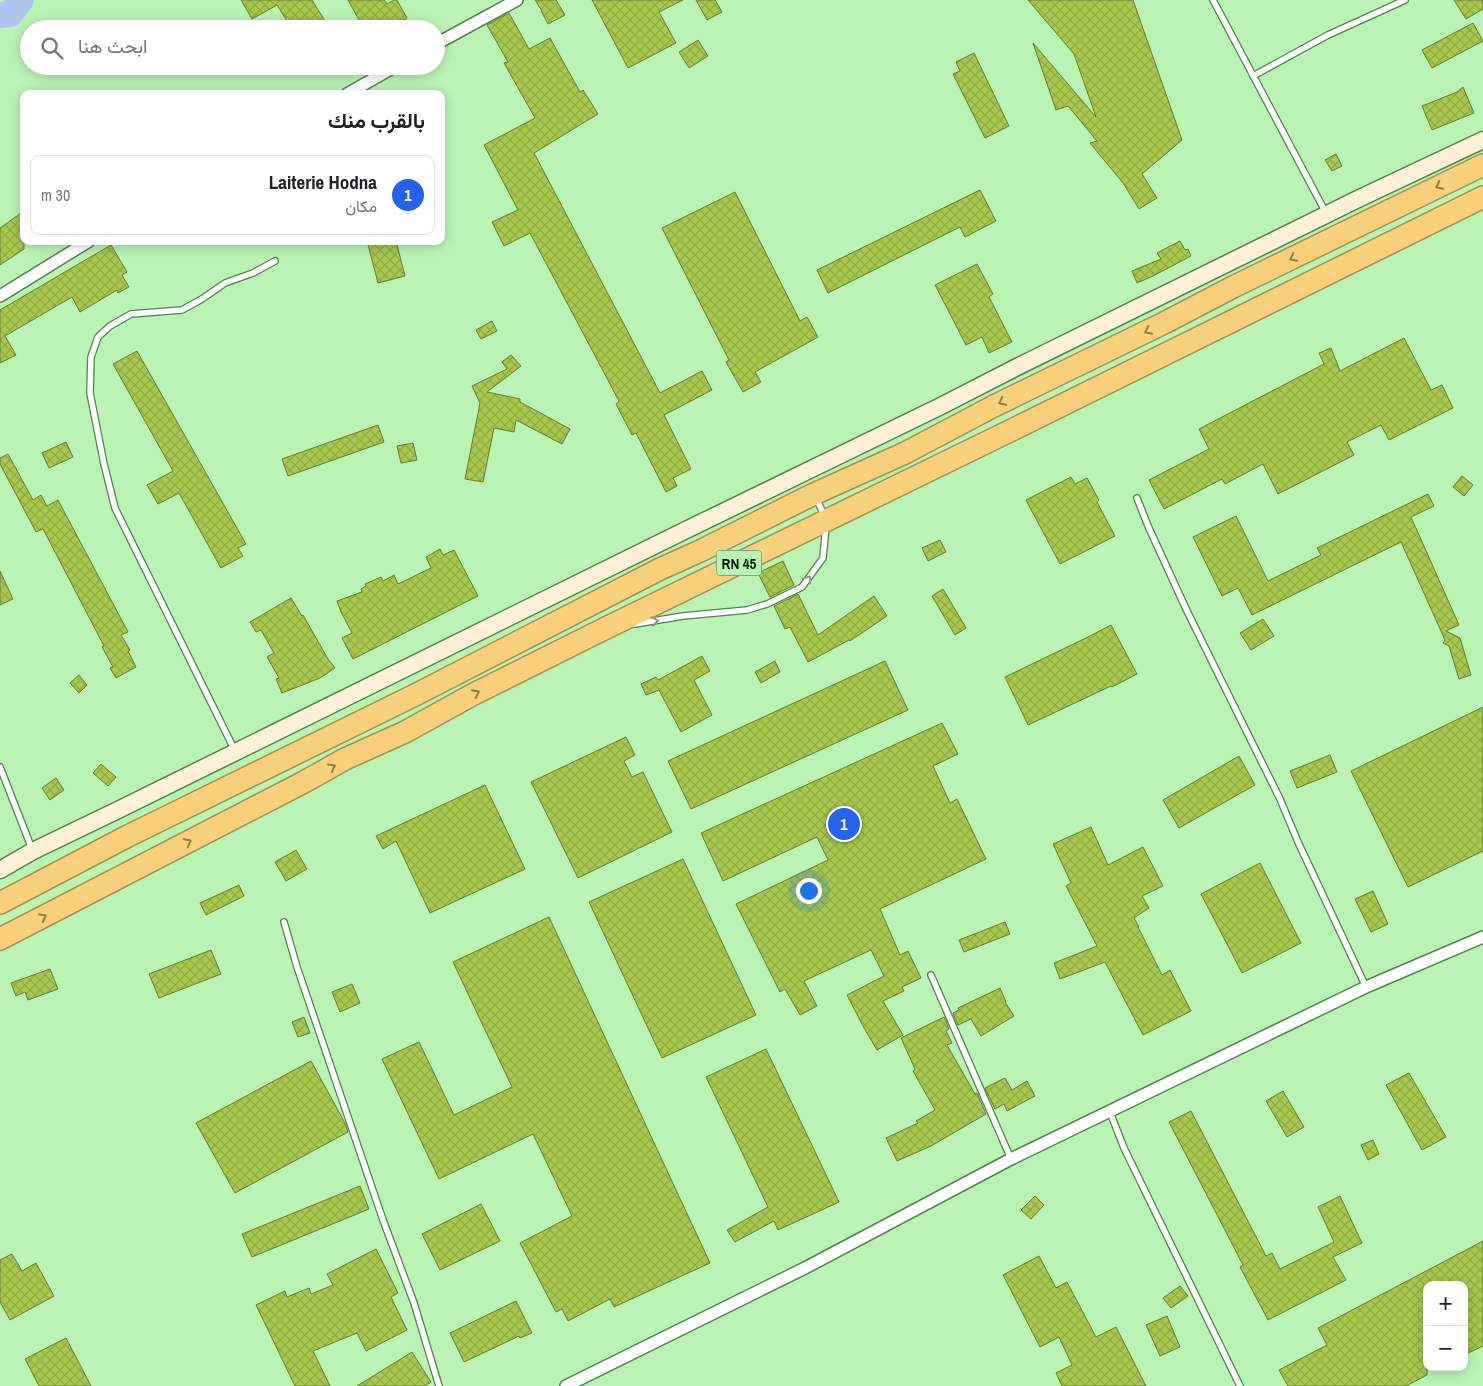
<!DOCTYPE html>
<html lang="ar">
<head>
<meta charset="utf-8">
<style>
  :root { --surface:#fff; --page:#f2f2f2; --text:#202124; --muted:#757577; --line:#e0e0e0; --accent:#2563eb }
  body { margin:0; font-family:"Archivo Narrow",Vazirmatn,sans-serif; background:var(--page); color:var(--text); direction:rtl }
  .controls { position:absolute; right:15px; bottom:15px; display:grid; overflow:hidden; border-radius:10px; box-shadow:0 2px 12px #0003 }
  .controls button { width:45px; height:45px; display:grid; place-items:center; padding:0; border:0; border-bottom:1px solid var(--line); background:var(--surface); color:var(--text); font:25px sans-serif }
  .you { position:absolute; left:808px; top:890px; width:18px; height:18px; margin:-12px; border:4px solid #fff; border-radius:50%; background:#1a73e8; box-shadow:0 0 0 8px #1a73e833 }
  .badge { display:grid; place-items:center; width:32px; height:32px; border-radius:50%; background:var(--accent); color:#fff; font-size:16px; font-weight:700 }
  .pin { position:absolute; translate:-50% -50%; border:2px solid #fff; box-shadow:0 1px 5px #0006 }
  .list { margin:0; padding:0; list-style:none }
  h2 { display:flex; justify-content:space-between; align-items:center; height:65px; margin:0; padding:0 20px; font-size:21px }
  h2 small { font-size:16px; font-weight:400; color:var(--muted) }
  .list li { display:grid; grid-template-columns:32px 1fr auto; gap:15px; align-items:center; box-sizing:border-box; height:80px; margin:0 10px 10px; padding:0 10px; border:1px solid var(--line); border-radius:10px }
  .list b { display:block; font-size:19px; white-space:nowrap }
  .list p { margin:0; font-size:16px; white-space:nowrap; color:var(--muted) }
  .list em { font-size:16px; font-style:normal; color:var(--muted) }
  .icon { flex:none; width:28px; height:28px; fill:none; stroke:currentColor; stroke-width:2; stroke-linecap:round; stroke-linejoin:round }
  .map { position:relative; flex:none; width:1483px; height:1386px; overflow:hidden; direction:ltr }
  .search { position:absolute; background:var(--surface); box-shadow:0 2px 12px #0003; left:20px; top:20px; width:425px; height:55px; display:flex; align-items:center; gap:12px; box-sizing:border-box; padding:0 18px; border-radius:28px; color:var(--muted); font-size:19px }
  .panel { position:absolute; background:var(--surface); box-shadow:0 2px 12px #0003; left:20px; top:90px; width:425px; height:155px; border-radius:10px; direction:rtl }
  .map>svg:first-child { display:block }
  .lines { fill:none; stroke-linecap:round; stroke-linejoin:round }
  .river { stroke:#aec4ec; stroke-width:26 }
  .building { fill:url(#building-cross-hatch); stroke:#667b2e }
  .lane-casing { stroke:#4d844a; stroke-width:8 }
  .street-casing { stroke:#4d844a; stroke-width:14 }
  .secondary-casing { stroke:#4d844a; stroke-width:19 }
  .highway-casing { stroke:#a59052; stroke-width:24 }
  .lane { stroke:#fff; stroke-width:5.5 }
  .street { stroke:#fff; stroke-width:11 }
  .secondary { stroke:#fef1d8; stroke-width:16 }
  .highway { stroke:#fbd07c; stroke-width:21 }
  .oneway { stroke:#8c7e46 }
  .oneway2 { stroke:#8e988e }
  .labels { text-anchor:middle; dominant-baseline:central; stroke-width:4.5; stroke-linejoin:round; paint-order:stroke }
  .shield { fill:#b9f4b4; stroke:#3a5b39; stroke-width:1 }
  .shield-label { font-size:15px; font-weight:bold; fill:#041a04 }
</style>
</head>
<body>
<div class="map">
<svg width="1483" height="1386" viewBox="0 0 1483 1386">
  <defs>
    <pattern id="building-cross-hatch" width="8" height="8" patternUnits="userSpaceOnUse" patternTransform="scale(1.25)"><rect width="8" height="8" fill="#a7c84d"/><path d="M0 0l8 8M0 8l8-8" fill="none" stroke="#8eab42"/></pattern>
  </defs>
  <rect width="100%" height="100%" fill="#b9f4b4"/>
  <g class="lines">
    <path class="river" d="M0 15 10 14 21 0"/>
  </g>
  <path class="building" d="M241 0H312L330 29H292L277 5 252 19Z
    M348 0H384L387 4 394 0H397L407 18 388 29H364Z
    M535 0H556L565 15 548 24 541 11H542Z
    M592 0H683L659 12 676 43 628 68Z
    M696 0H715L722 12 707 20Z
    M1028 0H1133L1182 140 1142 174 1157 198 1139 209 1123 183 1090 143 1097 141 1068 106 1056 110 1033 43 1096 117 1074 54Z
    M1454 0H1483V9L1466 19Z
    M509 13 529 49 550 38 580 92 583 90 598 114 534 153 660 393 702 371 712 390 664 415 691 469 673 478 677 486 666 492 636 433 632 435 616 404 619 401 530 233 504 246 492 222 518 210 484 145 535 118 504 63 508 62 487 25Z
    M1473 23 1483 41 1432 68 1422 50Z
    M698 40 708 56 689 68 679 52Z
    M974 53 1009 126 985 138 953 74 960 71 956 62Z
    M1463 87 1474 113 1432 130 1422 106 1457 92Z
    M1336 154 1342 166 1332 171 1325 160Z
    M980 190 996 221 965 237 960 227 828 293 817 270Z
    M735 192 800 321 807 317 818 337 755 372 761 382 743 392 726 362 729 360 662 228Z
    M24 211V249L0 265V228Z
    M367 241H396L405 276 378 283Z
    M1180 241 1185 250 1188 249 1191 256 1153 276 1137 283 1132 271 1161 259 1157 253Z
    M111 245 127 272 122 275 129 287 118 293 117 290 80 312 72 297 5 336 16 355 0 363V310Z
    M977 264 993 294 989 297 1012 342 989 353 982 337 966 345 935 285Z
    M492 321 497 331 481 339 476 330Z
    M1404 338 1431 390 1442 385 1453 408 1389 440 1381 425 1347 442 1354 455 1278 494 1263 464 1225 484 1222 479 1164 509 1149 480 1209 449 1199 429 1324 364 1319 353 1331 348 1340 371Z
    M137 351 246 544 238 548 243 556 221 568 179 493 158 504 147 485 173 471 113 364Z
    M511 355 521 366 487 392 520 399V402L570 429 562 444 516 420 514 432 494 428 483 482 465 479 480 403 472 386 507 369 502 362Z
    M378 425 384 442 288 476 282 459Z
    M66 442 73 457 49 468 42 453Z
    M413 443 417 460 401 463 397 446Z
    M8 454 33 500 41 495 47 506 58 500 128 632 121 635 130 650 128 651 136 667 116 678 110 668 113 667 102 647 104 646 43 529 36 532 0 464V458Z
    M1462 476 1473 485 1464 496 1453 487Z
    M1071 477 1075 484 1087 478 1099 500 1097 502 1115 536 1060 564 1026 500Z
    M1428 494 1434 506 1411 517 1459 625 1446 631 1460 638 1471 675 1459 679 1449 646 1443 643 1445 640 1401 542 1252 615 1238 588 1222 596 1193 537 1236 516 1268 581 1321 555 1317 548Z
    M940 540 946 552 928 561 922 548Z
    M440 549 443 555 454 550 478 596 353 659 342 638 352 633 341 612 337 601 362 592 361 589 366 586 365 584 381 577 383 581 394 575 398 584 431 568 426 557Z
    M783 561 794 585 770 597 758 573Z
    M0 571 13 599 0 605Z
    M943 589 966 628 955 635 932 596Z
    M798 594 818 635 874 596 887 616 850 641 849 640 808 662 790 627 785 629 774 606Z
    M291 598 302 616 303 615 328 659 335 668 320 678 282 693 276 679 279 678 267 657 274 653 261 630 256 632 250 622Z
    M1263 619 1274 636 1251 650 1240 633Z
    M1111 625 1137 674 1112 687 1111 686 1028 725 1005 677 1086 638Z
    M702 656 710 671 694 680 712 715 681 732 659 690 646 695 641 684 656 677 658 680Z
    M775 661 780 672 761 683 755 672Z
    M885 661 908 710 691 809 668 761Z
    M79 675 87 685 79 693 70 683Z
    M1483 707V851L1408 887 1351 771Z
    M942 723 958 754 933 766 950 803 957 799 986 859 880 909 900 955 908 951 921 978 902 987 904 991 883 1001 903 1035 877 1050 864 1028 847 995 884 976 871 950 804 981 817 1006 800 1015 785 989 780 992 736 904 828 860 817 837 723 881 701 833Z
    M626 737 635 755 624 761 632 777 643 772 672 832 578 878 531 782Z
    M1330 755 1337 772 1297 788 1290 771Z
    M1239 756 1255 785 1179 828 1163 800Z
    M101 764 116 777 108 786 93 773Z
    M56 778 64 790 50 800 42 788Z
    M485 785 525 869 430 913 396 841 383 849 376 836Z
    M1091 827 1108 865 1143 847 1163 886 1142 896 1149 908 1134 918 1139 927H1138L1162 975 1170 970 1191 1011 1143 1035 1105 962 1060 979 1054 963 1097 946 1066 886 1071 883 1053 844Z
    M296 850 307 869 286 881 275 862Z
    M683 859 756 1015 662 1058 589 902Z
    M1260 863 1301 943 1242 973 1201 894Z
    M239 885 244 896 206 915 200 903Z
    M1373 891 1388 924 1371 932 1355 899Z
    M549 917 710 1263 614 1307 610 1299 568 1321 562 1309 556 1312 520 1243 572 1216 533 1134 439 1179 382 1059 419 1042 454 1115 512 1087 453 962Z
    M1005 922 1010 934 964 952 959 940Z
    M211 950 221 974 159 998 149 974Z
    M50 969 58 989 28 1000 25 992 16 996 11 983Z
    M352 984 360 1003 340 1012 332 992Z
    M1000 988 1006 1002H1005L1014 1016 981 1036 971 1019 958 1025 953 1013 959 1010 958 1008Z
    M304 1017 310 1033 298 1037 292 1022Z
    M944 1017 949 1029 946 1031 952 1043 947 1045 975 1094 977 1093 986 1114 931 1146 897 1161 886 1138 918 1123 916 1121 935 1110 913 1071 915 1069 901 1038Z
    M766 1049 839 1202 778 1230 774 1221 735 1242 727 1230 768 1207 706 1077Z
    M311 1061 345 1123 348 1132 235 1193 196 1123Z
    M1409 1073 1446 1137 1422 1150 1386 1085Z
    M1005 1078 1012 1090 1027 1081 1035 1096 1007 1111 1004 1104 995 1109 985 1088Z
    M1283 1091 1304 1127 1287 1137 1266 1101Z
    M1191 1111 1266 1256 1272 1253 1280 1269 1334 1242 1318 1207 1340 1196 1362 1243 1333 1257 1346 1280 1268 1320 1240 1267 1243 1265 1169 1122Z
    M1373 1140 1379 1154 1368 1160 1361 1145Z
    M360 1186 369 1209 252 1257 242 1234Z
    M1035 1196 1044 1205 1031 1219 1021 1210Z
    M481 1204 500 1241 440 1270 422 1234Z
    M1483 1241V1346L1464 1355V1285H1427V1375L1406 1386H1288L1279 1370 1327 1345 1318 1328Z
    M376 1249 398 1293 391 1297 407 1330 366 1351 357 1333 313 1351 330 1386H295L256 1305 285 1291 287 1297 309 1288 311 1294 333 1285 327 1274Z
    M12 1254 22 1271 36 1263 54 1296 10 1320 0 1302V1260Z
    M1039 1256 1056 1288 1067 1282 1096 1337 1116 1327 1146 1386H1062L1056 1373 1072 1365 1059 1337 1040 1347 1003 1275Z
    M1180 1286 1188 1296 1171 1308 1163 1298Z
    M516 1301 532 1333 520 1338 519 1336 464 1362 450 1333Z
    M1167 1316 1180 1347 1160 1356 1146 1325Z
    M66 1338 91 1386H39L25 1359Z
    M412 1352 431 1382 425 1386H357Z"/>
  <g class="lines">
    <defs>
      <path id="lane" d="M1213 0 1326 213
        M1253 76 1328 35 1405 0
        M816 498 825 517
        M1137 498 1148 526 1187 611 1280 799 1298 842 1366 987
        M635 624 683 616 747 610 767 604 802 587 823 558 826 526
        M235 751 115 508 104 464 90 393 91 357 98 337 110 326 131 314 182 310 202 299 225 283 253 273 275 261
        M0 767 32 849
        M284 922 297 967 383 1220 414 1303 439 1386
        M931 975 1011 1159
        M1110 1112 1124 1148 1240 1386"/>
      <path id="street" d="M436 44 517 0
        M347 94 396 66
        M0 296 89 241
        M566 1386 805 1268 1011 1159 1366 987 1483 937"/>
      <path id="secondary" d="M0 870 33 851 118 810 686 530 941 406 1015 368 1360 198 1483 140"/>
      <path id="highway" d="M0 903 128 836 415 695 660 569 698 552 814 494 905 453 994 406 1164 323 1233 287 1483 165
        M0 939 304 782 345 759 405 732 472 695 606 628 1018 427 1483 197"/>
    </defs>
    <use href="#lane" class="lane-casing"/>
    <use href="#street" class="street-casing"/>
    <use href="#secondary" class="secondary-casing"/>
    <use href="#highway" class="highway-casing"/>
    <use href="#lane" class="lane"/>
    <use href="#street" class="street"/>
    <use href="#secondary" class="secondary"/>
    <use href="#highway" class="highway"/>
  </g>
  <defs><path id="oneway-chevron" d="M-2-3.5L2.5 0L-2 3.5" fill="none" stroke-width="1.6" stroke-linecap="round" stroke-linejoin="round" transform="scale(1.25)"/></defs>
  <g class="oneway">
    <use href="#oneway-chevron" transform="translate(1439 186) rotate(154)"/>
    <use href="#oneway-chevron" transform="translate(1293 258) rotate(154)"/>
    <use href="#oneway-chevron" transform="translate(1148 331) rotate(154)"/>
    <use href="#oneway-chevron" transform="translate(1002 402) rotate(154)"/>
    <use href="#oneway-chevron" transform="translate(476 693) rotate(-27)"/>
    <use href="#oneway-chevron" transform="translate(332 767) rotate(-29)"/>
    <use href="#oneway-chevron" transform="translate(188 842) rotate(-27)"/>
    <use href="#oneway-chevron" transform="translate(43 917) rotate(-27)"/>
  </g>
  <g class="oneway2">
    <use href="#oneway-chevron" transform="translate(808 579) rotate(-55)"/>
    <use href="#oneway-chevron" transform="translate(655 621) rotate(-9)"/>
  </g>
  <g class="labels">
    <rect class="shield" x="716.5" y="550.5" width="45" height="25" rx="4"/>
    <g class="shield-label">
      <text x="739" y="563">RN 45</text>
    </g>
  </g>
</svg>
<div class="controls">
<button>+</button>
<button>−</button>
</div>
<div class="you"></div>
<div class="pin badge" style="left:844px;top:824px">1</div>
<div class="search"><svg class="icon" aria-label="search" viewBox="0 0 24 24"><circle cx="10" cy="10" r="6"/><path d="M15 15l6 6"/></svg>ابحث هنا</div>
<section class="panel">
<h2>بالقرب منك<small></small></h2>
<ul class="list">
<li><span class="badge">1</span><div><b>Laiterie Hodna</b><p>مكان</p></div><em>30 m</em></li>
</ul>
</section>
</div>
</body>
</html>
